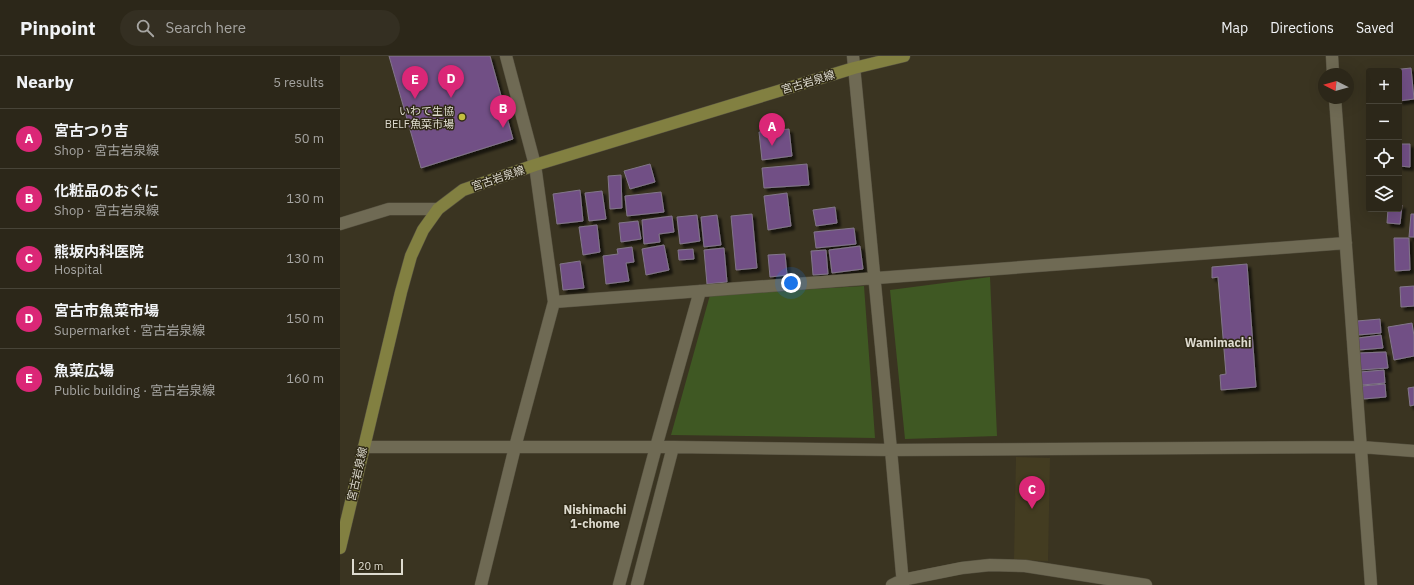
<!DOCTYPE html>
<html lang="en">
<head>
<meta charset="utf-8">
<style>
  :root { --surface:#2c2719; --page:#342f22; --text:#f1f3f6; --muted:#a6a5a2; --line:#484438; --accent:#db2777 }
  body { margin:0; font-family:"IBM Plex Sans","Noto Sans JP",sans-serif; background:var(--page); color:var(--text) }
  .controls { position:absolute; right:12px; top:12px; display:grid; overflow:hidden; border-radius:4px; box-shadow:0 4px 16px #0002 }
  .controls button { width:36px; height:36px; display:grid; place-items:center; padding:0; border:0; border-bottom:1px solid var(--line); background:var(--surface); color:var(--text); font:20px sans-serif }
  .compass { position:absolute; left:978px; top:12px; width:36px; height:36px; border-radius:50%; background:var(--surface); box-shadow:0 4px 16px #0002; rotate:276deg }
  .scale { position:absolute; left:12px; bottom:10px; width:51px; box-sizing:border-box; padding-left:4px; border:2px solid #dedbcf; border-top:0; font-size:11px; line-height:14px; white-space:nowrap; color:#dedbcf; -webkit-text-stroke:3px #302a17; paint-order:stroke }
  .you { position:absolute; left:451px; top:227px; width:14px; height:14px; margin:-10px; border:3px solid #fff; border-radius:50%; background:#1a73e8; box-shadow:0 0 0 6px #1a73e833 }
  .badge { display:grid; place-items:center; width:26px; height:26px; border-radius:50%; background:var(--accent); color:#fff; font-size:13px; font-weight:700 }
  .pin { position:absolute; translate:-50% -33px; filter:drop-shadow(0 1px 2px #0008) }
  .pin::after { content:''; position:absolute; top:21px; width:14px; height:12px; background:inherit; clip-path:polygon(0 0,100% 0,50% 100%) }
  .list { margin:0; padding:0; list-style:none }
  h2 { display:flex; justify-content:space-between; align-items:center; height:52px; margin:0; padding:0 16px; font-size:17px }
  h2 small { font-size:13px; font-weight:400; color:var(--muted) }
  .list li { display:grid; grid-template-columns:26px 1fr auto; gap:12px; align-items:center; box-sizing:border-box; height:60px; padding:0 16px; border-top:1px solid var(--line) }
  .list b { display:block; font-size:15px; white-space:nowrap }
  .list p { margin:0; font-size:13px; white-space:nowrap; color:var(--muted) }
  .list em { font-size:13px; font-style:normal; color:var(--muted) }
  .icon { flex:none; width:22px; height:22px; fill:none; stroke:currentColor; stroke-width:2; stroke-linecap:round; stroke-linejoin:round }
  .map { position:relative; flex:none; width:1074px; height:529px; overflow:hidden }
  header { display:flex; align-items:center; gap:24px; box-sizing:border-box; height:56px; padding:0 20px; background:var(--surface); border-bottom:1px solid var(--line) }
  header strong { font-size:19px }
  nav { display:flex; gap:22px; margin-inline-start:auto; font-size:14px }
  .search { width:280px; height:36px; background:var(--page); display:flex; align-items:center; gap:10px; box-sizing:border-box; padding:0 14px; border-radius:22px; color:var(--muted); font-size:15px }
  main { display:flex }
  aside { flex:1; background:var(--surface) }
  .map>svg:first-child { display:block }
  .built { fill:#433c21 }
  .green { fill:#3f5823 }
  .building { fill:#715085; stroke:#82768a; filter:url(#shadow) }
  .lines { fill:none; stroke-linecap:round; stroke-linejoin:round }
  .minor-casing { stroke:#565140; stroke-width:13 }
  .primary-casing { stroke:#565140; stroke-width:13 }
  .minor { stroke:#6f6a54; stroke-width:12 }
  .primary { stroke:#828041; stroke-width:12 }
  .poi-dot { fill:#c2bd3f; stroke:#302a17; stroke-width:1.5 }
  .labels { text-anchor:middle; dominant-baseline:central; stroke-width:3; stroke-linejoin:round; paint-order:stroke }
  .street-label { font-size:11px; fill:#dedbcf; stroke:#302a17 }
  .poi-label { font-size:11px; fill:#dedbcf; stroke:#302a17; text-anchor:end }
  .neighbourhood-label { font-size:12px; font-weight:bold; fill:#dedbcf; stroke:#302a17 }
</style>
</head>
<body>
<header>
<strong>Pinpoint</strong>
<div class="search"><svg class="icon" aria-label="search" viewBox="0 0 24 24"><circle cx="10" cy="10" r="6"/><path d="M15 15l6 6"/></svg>Search here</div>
<nav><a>Map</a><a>Directions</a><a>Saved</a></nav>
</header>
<main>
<aside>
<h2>Nearby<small>5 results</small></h2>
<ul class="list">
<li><span class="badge">A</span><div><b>宮古つり吉</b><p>Shop · 宮古岩泉線</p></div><em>50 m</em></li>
<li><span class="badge">B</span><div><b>化粧品のおぐに</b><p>Shop · 宮古岩泉線</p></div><em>130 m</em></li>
<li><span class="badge">C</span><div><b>熊坂内科医院</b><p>Hospital</p></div><em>130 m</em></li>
<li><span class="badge">D</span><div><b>宮古市魚菜市場</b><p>Supermarket · 宮古岩泉線</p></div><em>150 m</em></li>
<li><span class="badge">E</span><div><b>魚菜広場</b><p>Public building · 宮古岩泉線</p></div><em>160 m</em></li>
</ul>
</aside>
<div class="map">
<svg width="1074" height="529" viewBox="0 0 1074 529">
  <defs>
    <filter id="shadow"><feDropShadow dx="3.5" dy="3.5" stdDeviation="1" flood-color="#0009"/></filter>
  </defs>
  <rect width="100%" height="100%" fill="#3a3421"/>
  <path class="built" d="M676 401 710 402 708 505 674 504Z"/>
  <path class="green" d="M650 221 657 380 565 383 550 234Z
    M524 230 535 382 331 379 370 239Z"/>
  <path class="building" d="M49 0H150L173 83 81 112Z
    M1071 12 1074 43 1059 45V15H1042Z
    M449 73 452 100 422 104 419 76Z
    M1059 88H1070V111L1059 110Z
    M310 108 315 126 290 133 284 115Z
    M467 108 469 129 424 132 422 112Z
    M281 119 282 152 270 153 268 120Z
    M240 134 243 165 217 168 213 138Z
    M262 135 266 163 249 165 245 137Z
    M321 136 324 156 287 160 285 140Z
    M447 137 451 170 428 174 424 140Z
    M1059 149H1062L1060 168 1047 167 1048 153H1059Z
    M495 151 497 167 476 170 473 154Z
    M412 158 417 212 396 214 391 160Z
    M1071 158H1074V181H1069Z
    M357 159 360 185 340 188 337 161Z
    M377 159 381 189 364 191 361 161Z
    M332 160 334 176 319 178 320 186 304 188 302 164Z
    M298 165 301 183 281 186 279 167Z
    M257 169 260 196 243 199 239 171Z
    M514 172 516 188 476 192 474 176Z
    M1054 182H1069L1070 214 1055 215Z
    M324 189 329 214 306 219 302 193Z
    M520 190 523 213 492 217 489 194Z
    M292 191 294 206 286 207 289 225 266 228 263 200 278 198 277 193Z
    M384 192 387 226 367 228 364 194Z
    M353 193 354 203 339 204 338 194Z
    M486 194 488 218 473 219 471 195Z
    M445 198 447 219 430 221 428 199Z
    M240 205 244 232 223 234 220 208Z
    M907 208 916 331 881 334 880 319 886 318 878 221 872 222V211Z
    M1074 230V250L1061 251 1060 231Z
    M1040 263 1041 277 1018 279 1017 265Z
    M1072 267 1074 280V300L1054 304 1048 271Z
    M1041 279 1043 292 1019 294 1018 282Z
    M1046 296 1048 312 1020 314 1019 297Z
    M1044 314 1045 327 1022 329 1020 316Z
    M1045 328 1046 341 1023 343 1022 330Z
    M1074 331V349L1070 350 1068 332Z"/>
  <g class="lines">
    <defs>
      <path id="minor" d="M513 0 551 394 563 529
        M992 0 993 18
        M995 42 1031 529
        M0 168 49 153H98
        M214 246 1006 187
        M24 391H333L551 394 1021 391 1074 395
        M141 529 175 391 214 246 195 109 166 0
        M279 529 316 391 360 235
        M297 529 333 391
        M552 529 562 524 622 512 650 509 685 510 806 529"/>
      <path id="primary" d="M0 492 61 236 71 200 83 174 98 153 123 134 195 109 514 12 564 0"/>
    </defs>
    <use href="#minor" class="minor-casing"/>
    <use href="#primary" class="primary-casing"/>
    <use href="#minor" class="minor"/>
    <use href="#primary" class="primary"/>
  </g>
  <circle class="poi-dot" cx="122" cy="61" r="4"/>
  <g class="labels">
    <g class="street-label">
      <text transform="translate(468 26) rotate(-17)">宮古岩泉線</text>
      <text transform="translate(158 122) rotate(-19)">宮古岩泉線</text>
      <text transform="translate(17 418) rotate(-77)">宮古岩泉線</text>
    </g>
    <g class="poi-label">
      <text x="114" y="55">いわて生協<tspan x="114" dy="13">BELF魚菜市場</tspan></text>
    </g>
    <g class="neighbourhood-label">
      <text x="878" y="286">Wamimachi</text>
      <text x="255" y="453">Nishimachi<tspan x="255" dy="14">1-chome</tspan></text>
    </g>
  </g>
</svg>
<div class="controls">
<button>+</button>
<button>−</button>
<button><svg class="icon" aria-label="locate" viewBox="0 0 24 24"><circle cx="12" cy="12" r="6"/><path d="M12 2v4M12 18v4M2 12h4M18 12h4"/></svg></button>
<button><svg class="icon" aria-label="layers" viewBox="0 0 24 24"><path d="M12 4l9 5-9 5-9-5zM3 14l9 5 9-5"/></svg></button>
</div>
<svg class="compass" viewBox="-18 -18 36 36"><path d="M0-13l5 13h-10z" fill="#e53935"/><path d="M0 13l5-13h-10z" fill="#a6a5a2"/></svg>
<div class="scale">20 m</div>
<div class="you"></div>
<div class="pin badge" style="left:432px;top:90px">A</div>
<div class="pin badge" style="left:163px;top:72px">B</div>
<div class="pin badge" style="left:692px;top:453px">C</div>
<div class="pin badge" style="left:111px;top:42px">D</div>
<div class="pin badge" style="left:75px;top:43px">E</div>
</div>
</main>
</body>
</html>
